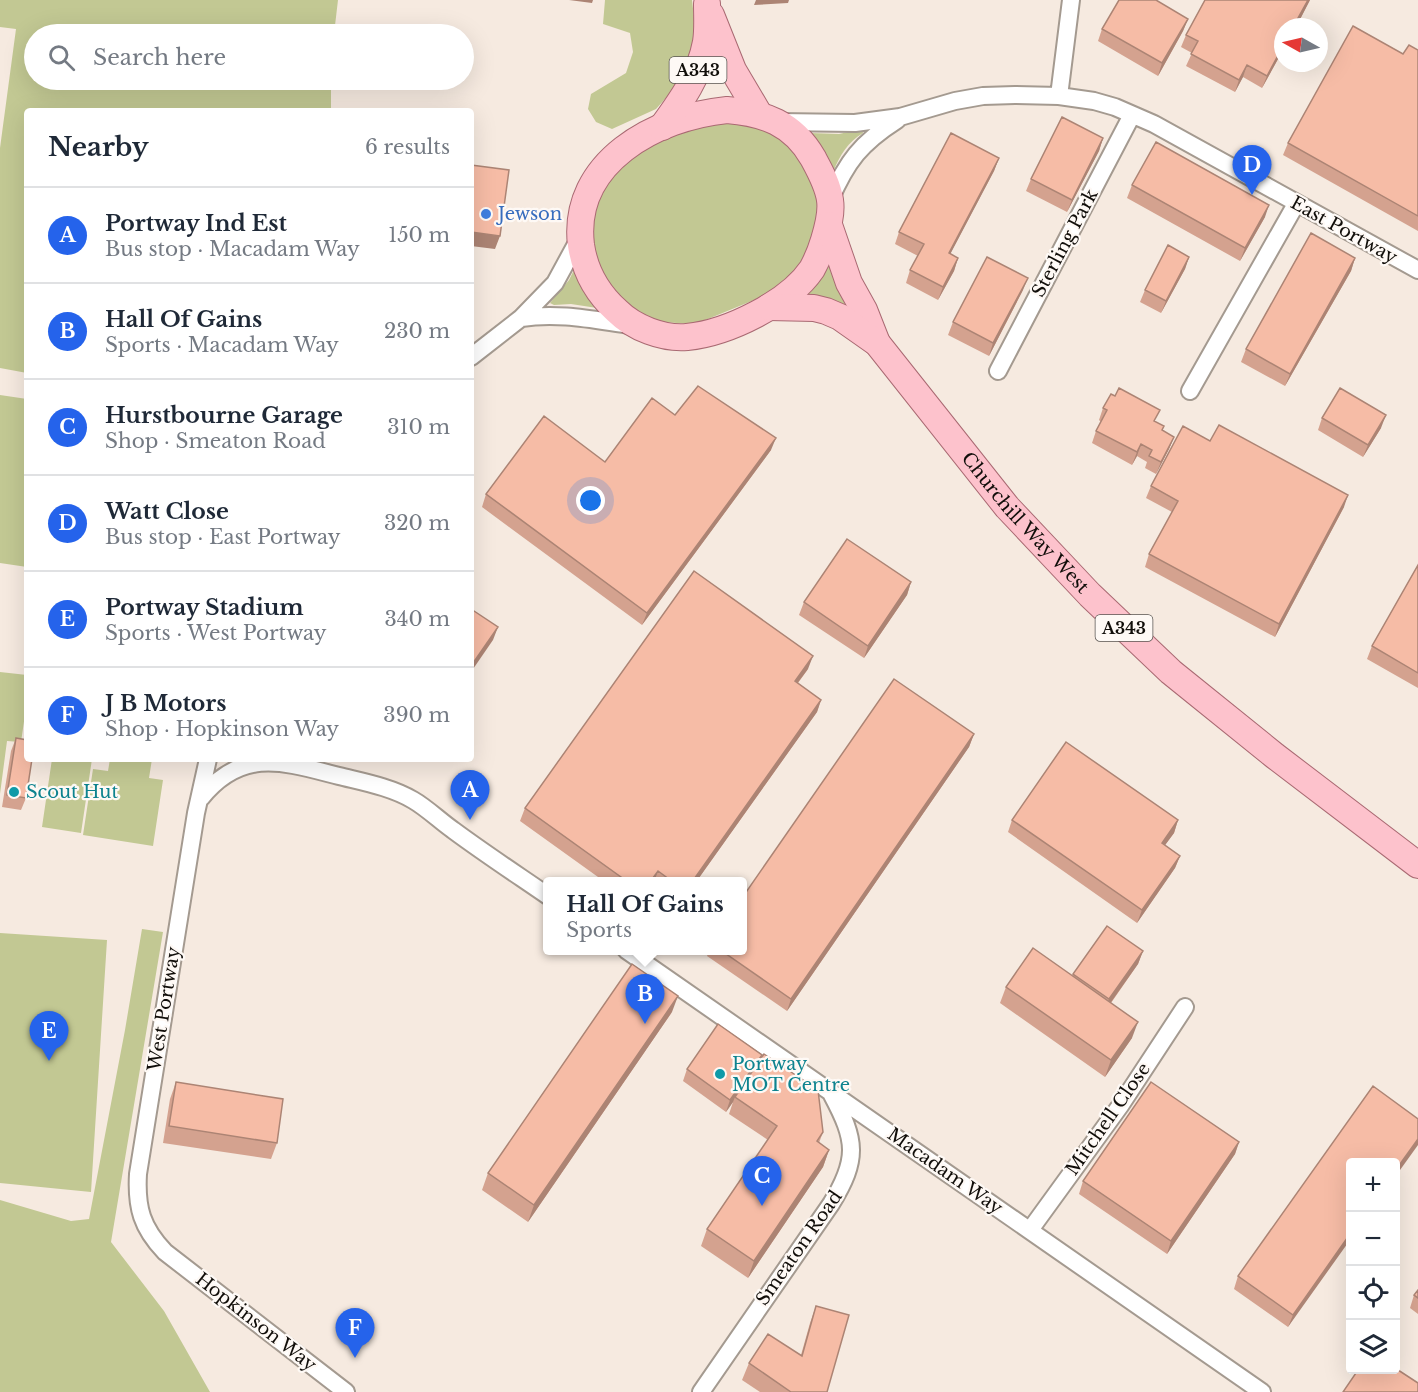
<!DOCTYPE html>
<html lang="en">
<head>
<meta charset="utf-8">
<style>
  :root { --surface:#fff; --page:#f2f2f3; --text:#1f2937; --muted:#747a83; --line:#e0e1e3; --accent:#2563eb }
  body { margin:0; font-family:"Libre Baskerville",serif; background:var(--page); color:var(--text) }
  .controls { position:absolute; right:18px; bottom:18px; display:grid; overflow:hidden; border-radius:6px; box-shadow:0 6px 24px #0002 }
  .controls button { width:54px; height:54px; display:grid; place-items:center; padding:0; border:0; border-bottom:2px solid var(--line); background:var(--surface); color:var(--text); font:30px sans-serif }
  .compass { position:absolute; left:1274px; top:18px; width:54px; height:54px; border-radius:50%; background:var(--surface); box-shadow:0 6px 24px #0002; rotate:278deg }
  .you { position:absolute; left:591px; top:501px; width:21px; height:21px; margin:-15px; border:4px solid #fff; border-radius:50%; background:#1a73e8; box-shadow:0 0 0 9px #1a73e833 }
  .badge { display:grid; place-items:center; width:39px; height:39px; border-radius:50%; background:var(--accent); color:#fff; font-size:20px; font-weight:700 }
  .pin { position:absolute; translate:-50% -50px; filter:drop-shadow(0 2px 3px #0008) }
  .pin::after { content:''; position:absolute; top:32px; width:21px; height:18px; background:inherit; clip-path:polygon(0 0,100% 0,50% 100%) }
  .popup { position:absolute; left:543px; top:877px; width:204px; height:78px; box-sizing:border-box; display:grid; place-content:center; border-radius:6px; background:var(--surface); filter:drop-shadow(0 2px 4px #0005); font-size:20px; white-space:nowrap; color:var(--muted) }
  .popup b { font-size:22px; color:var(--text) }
  .popup::after { content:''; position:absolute; left:50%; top:100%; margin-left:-12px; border:12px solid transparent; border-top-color:var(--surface) }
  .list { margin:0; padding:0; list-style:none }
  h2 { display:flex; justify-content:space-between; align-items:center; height:78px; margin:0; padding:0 24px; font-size:26px }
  h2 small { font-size:20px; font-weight:400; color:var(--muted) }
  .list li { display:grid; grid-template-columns:39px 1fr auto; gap:18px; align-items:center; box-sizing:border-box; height:96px; padding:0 24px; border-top:2px solid var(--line) }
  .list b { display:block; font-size:22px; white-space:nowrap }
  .list p { margin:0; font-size:20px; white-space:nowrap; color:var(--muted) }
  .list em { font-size:20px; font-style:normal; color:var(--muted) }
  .icon { flex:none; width:33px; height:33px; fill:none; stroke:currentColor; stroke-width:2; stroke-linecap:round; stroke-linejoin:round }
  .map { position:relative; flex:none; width:1418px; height:1392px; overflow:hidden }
  .search { position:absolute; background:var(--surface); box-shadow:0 6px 24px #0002; left:24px; top:24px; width:450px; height:66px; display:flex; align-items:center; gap:15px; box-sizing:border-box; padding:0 21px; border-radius:33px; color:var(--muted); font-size:22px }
  .panel { position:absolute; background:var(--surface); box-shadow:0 6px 24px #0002; left:24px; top:108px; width:450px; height:654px; border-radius:6px }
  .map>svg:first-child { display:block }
  .green { fill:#c2c893 }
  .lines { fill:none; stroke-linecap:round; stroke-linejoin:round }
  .minor-casing { stroke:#a49a90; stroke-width:20 }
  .primary-casing { stroke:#a96972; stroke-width:28 }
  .minor { stroke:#fff; stroke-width:16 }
  .primary { stroke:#fdc2cc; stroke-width:26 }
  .wall { fill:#d4a28f }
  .shaded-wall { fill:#ac8474 }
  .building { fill:#f6bca6; stroke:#ac8474; stroke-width:1.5 }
  .shop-dot { fill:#3f7fe0; stroke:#fef9f5; stroke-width:2 }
  .culture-dot { fill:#0f9aa8; stroke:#fef9f5; stroke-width:2 }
  .labels { text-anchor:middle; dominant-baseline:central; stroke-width:4.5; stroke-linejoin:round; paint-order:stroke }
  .shield { fill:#fef9f5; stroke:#585450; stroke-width:1.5 }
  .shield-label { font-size:16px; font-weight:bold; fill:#110e0a }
  .shop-label { font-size:18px; fill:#366cbe; stroke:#fef9f5; text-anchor:start }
  .street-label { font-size:18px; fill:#110e0a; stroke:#fef9f5 }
  .culture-label { font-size:18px; fill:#0d838f; stroke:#fef9f5; text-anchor:start }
</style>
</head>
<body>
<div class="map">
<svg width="1418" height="1392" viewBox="0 0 1418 1392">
  <rect width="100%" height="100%" fill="#f6eae0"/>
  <path class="green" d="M0 0H338L334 34H34V80H331V111H27V373L0 368V148L16 29 0 27Z
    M605 0H692L696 35 692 60 681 81 656 109 612 129 596 122 588 109 591 94 626 73 633 52 630 33 603 24Z
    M703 121 753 122 793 146 817 189 820 219 808 255 789 279 759 298 703 321 691 324 663 322 648 317 625 304 596 266 590 224 607 178 634 154Z
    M862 129 863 133C848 142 840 155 833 172L809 133 839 134Z
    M828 257 859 314 800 294Z
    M576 266 597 308 571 304 554 305 550 303 569 280Z
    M0 395 27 399V567L0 563Z
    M0 672 27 675V701L21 742 7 741 0 794Z
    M52 759H92L81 833 42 827Z
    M110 759H152L149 778 163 780 153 846 83 835 93 769 108 771Z
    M142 929 163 932 111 1242 164 1311 210 1392H0V1200L71 1221 89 1219 125 1030Z
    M0 933 107 940 91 1192 0 1183Z"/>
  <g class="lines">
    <defs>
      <path id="minor" d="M1059 96 1071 0
        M778 122 855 123 900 117 955 101 983 96 1015 95 1059 96 1094 101 1115 107 1154 124 1418 270
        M830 200C847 161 861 143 897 120
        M521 318C559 312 594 320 631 325
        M471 357 521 318 555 283 580 237
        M998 371 1132 115
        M1190 391 1296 204
        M208 759 196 813 138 1174C136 1208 142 1228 165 1252L346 1392
        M201 798C242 747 284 762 339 776 363 782 391 787 413 800 427 808 440 821 453 830 484 853 516 874 548 896
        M626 950 1262 1392
        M1030 1230 1120 1106 1185 1007
        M701 1392 831 1204C859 1159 856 1140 832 1095"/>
      <g id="primary">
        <path d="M711 15 733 70 759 114"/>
        <path d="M727 110C764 113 793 123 813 158 820 171 828 185 830 200 832 213 828 227 824 240 821 250 817 260 812 269 789 303 728 333 687 337 663 339 634 328 617 311 597 293 585 272 581 245 571 162 656 117 727 110Z"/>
        <path d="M662 127C681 101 700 75 706 42 708 30 707 16 707 4"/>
        <path d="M829 225 849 283 864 310 877 343"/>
        <path id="s1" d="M769 307 814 308 826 311 840 317 877 343 1007 507 1090 595 1171 672 1275 756 1418 865"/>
      </g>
    </defs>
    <use href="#minor" class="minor-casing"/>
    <use href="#primary" class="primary-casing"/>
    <use href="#minor" class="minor"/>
    <use href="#primary" class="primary"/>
  </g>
  <path class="wall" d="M1205 0H1310L1296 27H1283V50L1262 88 1243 77 1235 92 1186 66 1192 53 1181 47 1186 35Z
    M1188 19 1183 31 1158 76 1098 41 1102 29Z
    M1418 50V231L1283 155 1288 143 1403 54Z
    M1103 138 1099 151 1067 212 1026 191 1031 179Z
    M999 158 994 171 950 254 958 258 954 271 938 300 906 283 910 270 918 256 895 244 899 232Z
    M1132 185 1265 217 1240 261 1127 198Z
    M1189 257 1185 269 1161 313 1140 302 1145 290Z
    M1355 258 1351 271 1285 386 1241 362 1246 349Z
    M1023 290 989 356 948 335 953 322Z
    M1103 408 1162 431 1174 437 1169 449 1156 474 1145 468 1147 462 1137 456 1132 465 1092 443 1096 431 1101 422 1099 420Z
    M675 415 771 450 642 625 482 507 486 494 605 462Z
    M1322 418 1381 428 1363 457 1318 430Z
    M1210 441 1344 507 1275 637 1145 567 1149 554 1172 512 1146 498 1151 486Z
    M1418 565V688L1367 659 1372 646Z
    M911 582 907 595 864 658 799 615 804 602Z
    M808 669 798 683 821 700 817 712 696 882H605L520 821 525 808Z
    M974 734 969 747 787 1011 707 956 709 951H742Z
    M16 738 26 798 21 810 2 807 11 751Z
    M1012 820H1178L1174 833 1165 845 1180 856 1175 868 1137 923 1008 832Z
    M1143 951 1138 964 1111 1003 1132 1038 1105 1077 1000 1003 1006 987 1073 976V974Z
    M672 1012 528 1222 482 1190 488 1173Z
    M762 1055 760 1060 823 1132 819 1143 829 1150 823 1167 748 1278 701 1246 707 1229 768 1140 729 1114 733 1102 726 1112 683 1081 687 1069Z
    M176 1082 277 1143 271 1159 163 1143 170 1099Z
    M1418 1119 1288 1327 1234 1289 1238 1276Z
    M1239 1142 1235 1154 1167 1254 1079 1194 1083 1181Z
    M1418 1290V1314L1410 1308 1414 1295Z
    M816 1306 827 1392H760L742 1380 749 1363 801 1355 810 1323Z"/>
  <path class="shaded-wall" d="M569 0H593L592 3Z
    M756 0H789L788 3 754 5Z
    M1308 0H1310L1296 27H1293Z
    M1188 19 1183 31 1158 76 1162 63Z
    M1283 46V50L1262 88 1267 76Z
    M1247 65 1243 77 1235 92 1239 80Z
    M1103 138 1099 151 1067 212 1072 200Z
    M999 158 994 171 944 266 949 253Z
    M1269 205 1265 217 1240 261 1245 248Z
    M471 232 500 236 495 249 471 246Z
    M1189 257 1185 269 1161 313 1166 301Z
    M958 258 954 271 938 300 943 287Z
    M1355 258 1351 271 1285 386 1290 374Z
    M1028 278 1023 290 989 356 993 343Z
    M1386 415 1381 428 1363 457 1368 445Z
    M1174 437 1169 449 1156 474 1161 462Z
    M776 438 771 450 642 625 647 613Z
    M1141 444 1137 456 1132 465 1137 452Z
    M1348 495 1344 507 1275 637 1279 624Z
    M911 582 907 595 864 658 868 646Z
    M498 627 493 640 471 672V666Z
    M813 656 808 669 790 693 795 681Z
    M821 700 817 712 696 882H692Z
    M974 734 969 747 787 1011 791 999Z
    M1178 820 1174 833 1157 856 1162 843Z
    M1180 856 1175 868 1137 923 1142 910Z
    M658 871 654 882H650Z
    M1143 951 1138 964 1104 1012 1109 999Z
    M678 996 672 1012 528 1222 534 1205Z
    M1138 1022 1132 1038 1105 1077 1111 1060Z
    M762 1055 757 1068 735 1097 733 1102 726 1112 730 1100Z
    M1418 1139V1145L1395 1177V1171Z
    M1239 1142 1235 1154 1167 1254 1171 1241Z
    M829 1150 823 1167 748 1278 754 1261Z
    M1350 1234V1240L1288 1327 1293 1315Z"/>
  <path class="building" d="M1119 0H1156L1188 19 1162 63 1102 29Z
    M1205 0H1308L1293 27H1283V46L1267 76 1247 65 1239 80 1191 54 1198 41 1186 35Z
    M1353 26 1403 54 1409 45 1418 50V216L1288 143Z
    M1062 117 1103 138 1072 200 1031 179Z
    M951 133 999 158 949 253 958 258 943 287 910 270 924 244 899 232Z
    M1156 142 1269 205 1245 248 1132 185Z
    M471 165 509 170 500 236 471 232Z
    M1311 233 1355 258 1290 374 1246 349Z
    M1168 245 1189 257 1166 301 1145 290Z
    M987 257 1028 278 993 343 953 322Z
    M698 386 776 438 647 613 486 494 544 416 605 462 652 398 675 415Z
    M1119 388 1160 410 1154 421 1164 426 1162 430 1174 437 1161 462 1149 456 1152 450 1141 444 1137 452 1096 431 1107 410 1103 408 1111 394 1115 396Z
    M1340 388 1386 415 1368 445 1322 418Z
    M1219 425 1348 495 1279 624 1149 554 1178 501 1151 486 1183 426 1210 441Z
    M847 539 911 582 868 646 804 602Z
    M1418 565V673L1372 646Z
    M694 571 813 656 795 681 821 700 692 882H673L658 871 650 882H628L525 808Z
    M471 609 498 627 471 666Z
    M894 679 974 734 791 999 722 951H742V898Z
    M16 738 27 740V759H32L26 798 7 795Z
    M1066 742 1178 820 1162 843 1180 856 1142 910 1012 820Z
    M1107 926 1143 951 1109 999 1073 974Z
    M1033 948 1138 1022 1111 1060 1006 987Z
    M632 964 678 996 534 1205 488 1173Z
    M718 1024 762 1055 730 1100 687 1069Z
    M764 1054 818 1090 823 1132 817 1141 829 1150 754 1261 707 1229 777 1126 735 1097Z
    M176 1082 283 1099 277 1143 169 1126Z
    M1151 1082 1239 1142 1171 1241 1083 1181Z
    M1373 1086 1418 1119V1139L1395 1171V1162H1350V1234L1293 1315 1238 1276Z
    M1418 1290V1298L1414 1295Z
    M816 1306 849 1315 827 1392H791L749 1363 768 1334 802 1356Z
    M1395 1368 1418 1383V1392H1343L1358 1370H1395Z"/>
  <circle class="shop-dot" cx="486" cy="214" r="6"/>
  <g class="culture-dot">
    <circle cx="14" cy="792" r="6"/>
    <circle cx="720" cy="1074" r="6"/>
  </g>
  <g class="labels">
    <g class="shield">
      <rect x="669.5" y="57" width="57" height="26" rx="4.5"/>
      <rect x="1095.5" y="615" width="57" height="26" rx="4.5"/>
    </g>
    <g class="shield-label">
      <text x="698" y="70">A343</text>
      <text x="1124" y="628">A343</text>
    </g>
    <g class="shop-label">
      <text x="498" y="214">Jewson</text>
    </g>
    <g class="street-label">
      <text transform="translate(1344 230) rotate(29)">East Portway</text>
      <text transform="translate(1065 243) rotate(-62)">Sterling Park</text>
      <text stroke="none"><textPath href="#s1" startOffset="351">Churchill Way West</textPath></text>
      <text transform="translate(164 1009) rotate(-81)">West Portway</text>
      <text transform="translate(1108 1119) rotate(-55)">Mitchell Close</text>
      <text transform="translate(945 1171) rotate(35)">Macadam Way</text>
      <text transform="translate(799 1248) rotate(-55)">Smeaton Road</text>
      <text transform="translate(256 1322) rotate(38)">Hopkinson Way</text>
    </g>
    <g class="culture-label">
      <text x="26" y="792">Scout Hut</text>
      <text x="732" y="1064">Portway<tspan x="732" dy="21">MOT Centre</tspan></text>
    </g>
  </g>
</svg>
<div class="controls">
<button>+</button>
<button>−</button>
<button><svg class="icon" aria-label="locate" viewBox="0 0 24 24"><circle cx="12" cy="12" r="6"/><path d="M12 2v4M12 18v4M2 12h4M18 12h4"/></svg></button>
<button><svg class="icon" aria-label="layers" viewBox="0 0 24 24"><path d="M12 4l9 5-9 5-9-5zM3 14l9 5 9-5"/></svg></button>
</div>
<svg class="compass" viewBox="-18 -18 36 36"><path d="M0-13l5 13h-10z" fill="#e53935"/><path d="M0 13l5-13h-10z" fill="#747a83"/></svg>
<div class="you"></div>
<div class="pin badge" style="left:470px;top:820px">A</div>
<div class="pin badge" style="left:645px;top:1024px">B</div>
<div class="popup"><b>Hall Of Gains</b>Sports</div>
<div class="pin badge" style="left:762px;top:1206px">C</div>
<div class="pin badge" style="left:1252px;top:195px">D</div>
<div class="pin badge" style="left:49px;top:1061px">E</div>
<div class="pin badge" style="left:355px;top:1358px">F</div>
<div class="search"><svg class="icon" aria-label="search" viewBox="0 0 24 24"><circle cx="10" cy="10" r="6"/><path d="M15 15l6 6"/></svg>Search here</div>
<section class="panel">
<h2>Nearby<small>6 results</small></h2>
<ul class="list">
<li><span class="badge">A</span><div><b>Portway Ind Est</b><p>Bus stop · Macadam Way</p></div><em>150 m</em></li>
<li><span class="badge">B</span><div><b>Hall Of Gains</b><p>Sports · Macadam Way</p></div><em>230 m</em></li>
<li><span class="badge">C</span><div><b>Hurstbourne Garage</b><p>Shop · Smeaton Road</p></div><em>310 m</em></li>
<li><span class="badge">D</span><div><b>Watt Close</b><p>Bus stop · East Portway</p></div><em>320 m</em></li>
<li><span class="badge">E</span><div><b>Portway Stadium</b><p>Sports · West Portway</p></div><em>340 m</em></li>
<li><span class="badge">F</span><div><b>J B Motors</b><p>Shop · Hopkinson Way</p></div><em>390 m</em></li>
</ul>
</section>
</div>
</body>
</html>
